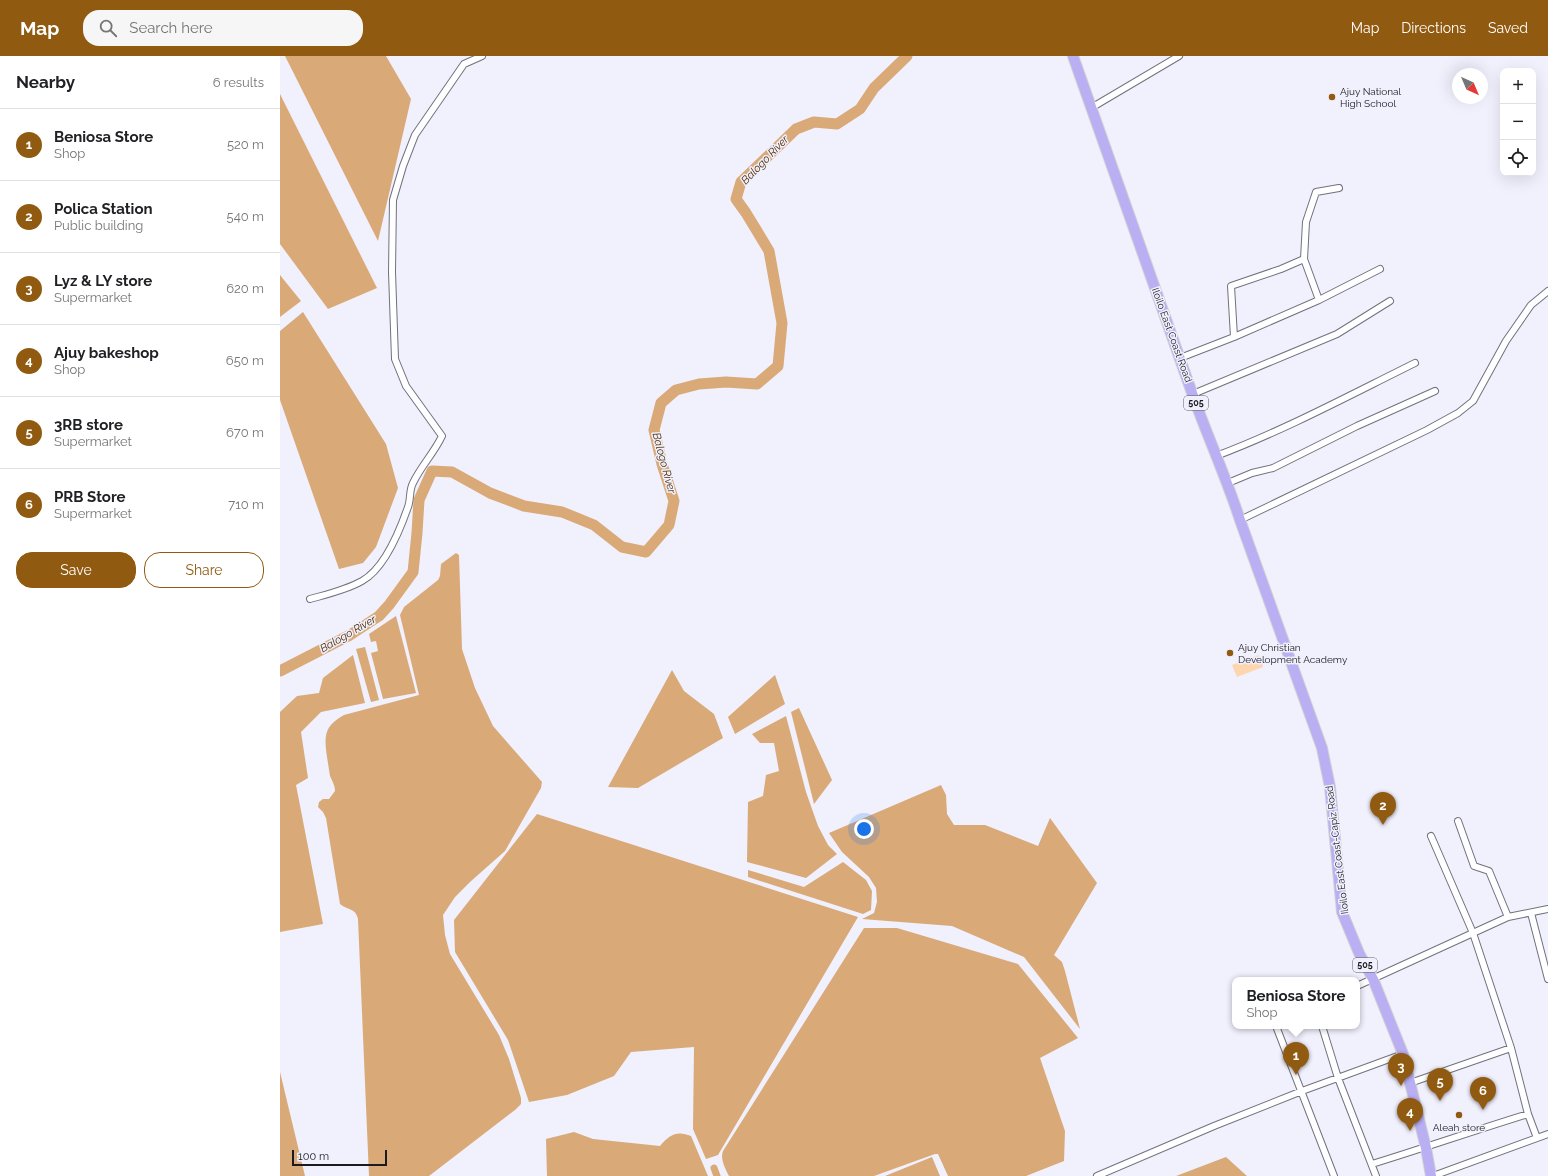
<!DOCTYPE html>
<html lang="en">
<head>
<meta charset="utf-8">
<style>
  :root { --surface:#fff; --page:#f6f6f6; --text:#202124; --muted:#757577; --line:#e0e0e0; --accent:#915a11 }
  body { margin:0; font-family:Raleway,sans-serif; background:var(--page); color:var(--text) }
  .controls { position:absolute; right:12px; top:12px; display:grid; overflow:hidden; border-radius:8px; box-shadow:0 4px 16px #0002 }
  .controls button { width:36px; height:36px; display:grid; place-items:center; padding:0; border:0; border-bottom:1px solid var(--line); background:var(--surface); color:var(--text); font:20px sans-serif }
  .compass { position:absolute; left:1172px; top:12px; width:36px; height:36px; border-radius:50%; background:var(--surface); box-shadow:0 4px 16px #0002; rotate:136deg }
  .scale { position:absolute; left:12px; bottom:10px; width:95px; box-sizing:border-box; padding-left:4px; border:2px solid #1a1a1f; border-top:0; font-size:11px; line-height:14px; white-space:nowrap; color:#1a1a1f; -webkit-text-stroke:3px #f1f0fd; paint-order:stroke }
  .you { position:absolute; left:584px; top:773px; width:14px; height:14px; margin:-10px; border:3px solid #fff; border-radius:50%; background:#1a73e8; box-shadow:0 0 0 6px #1a73e833 }
  .badge { display:grid; place-items:center; width:26px; height:26px; border-radius:50%; background:var(--accent); color:#fff; font-size:13px; font-weight:700 }
  .pin { position:absolute; translate:-50% -33px; filter:drop-shadow(0 1px 2px #0008) }
  .pin::after { content:''; position:absolute; top:21px; width:14px; height:12px; background:inherit; clip-path:polygon(0 0,100% 0,50% 100%) }
  .popup { position:absolute; left:952px; top:921px; width:128px; height:52px; box-sizing:border-box; display:grid; place-content:center; border-radius:8px; background:var(--surface); filter:drop-shadow(0 1px 3px #0005); font-size:13px; white-space:nowrap; color:var(--muted) }
  .popup b { font-size:15px; color:var(--text) }
  .popup::after { content:''; position:absolute; left:50%; top:100%; margin-left:-8px; border:8px solid transparent; border-top-color:var(--surface) }
  .list { margin:0; padding:0; list-style:none }
  h2 { display:flex; justify-content:space-between; align-items:center; height:52px; margin:0; padding:0 16px; font-size:17px }
  h2 small { font-size:13px; font-weight:400; color:var(--muted) }
  .list li { display:grid; grid-template-columns:26px 1fr auto; gap:12px; align-items:center; box-sizing:border-box; height:72px; padding:0 16px; border-top:1px solid var(--line) }
  .list b { display:block; font-size:15px; white-space:nowrap }
  .list p { margin:0; font-size:13px; white-space:nowrap; color:var(--muted) }
  .list em { font-size:13px; font-style:normal; color:var(--muted) }
  .actions { display:flex; gap:8px; padding:12px 16px }
  .actions a { flex:1; padding:9px 0; border:1px solid var(--accent); border-radius:16px; text-align:center; font-size:14px; color:var(--accent) }
  .actions .main { background:var(--accent); color:#fff }
  .icon { flex:none; width:22px; height:22px; fill:none; stroke:currentColor; stroke-width:2; stroke-linecap:round; stroke-linejoin:round }
  .map { position:relative; flex:none; width:1268px; height:1120px; overflow:hidden }
  header { display:flex; align-items:center; gap:24px; box-sizing:border-box; height:56px; padding:0 20px; background:var(--accent); color:#fff }
  header strong { font-size:19px }
  nav { display:flex; gap:22px; margin-inline-start:auto; font-size:14px }
  .search { width:280px; height:36px; background:var(--page); display:flex; align-items:center; gap:10px; box-sizing:border-box; padding:0 14px; border-radius:16px; color:var(--muted); font-size:15px }
  main { display:flex }
  aside { flex:1; background:var(--surface) }
  .map>svg:first-child { display:block }
  .green { fill:#fdd6af }
  .water { fill:#d9a978 }
  .lines { fill:none; stroke-linecap:round; stroke-linejoin:round }
  .canal { stroke:#d9a978; stroke-width:7 }
  .river { stroke:#d9a978; stroke-width:11 }
  .street-casing { stroke:#72717f; stroke-width:8 }
  .primary-casing { stroke:#d1d1d2; stroke-width:12 }
  .street { stroke:#fff; stroke-width:6 }
  .primary { stroke:#bbaff4; stroke-width:10 }
  .poi-dot { fill:#915a11; stroke:#f1f0fd; stroke-width:1.5 }
  .labels { text-anchor:middle; dominant-baseline:central; stroke-width:3; stroke-linejoin:round; paint-order:stroke }
  .shield { fill:#f1f0fd; stroke:#5a5a62; stroke-width:1 }
  .shield-label { font-size:9px; font-weight:bold; fill:#1a1a1f }
  .poi-label { font-size:10px; fill:#1a1a1f; stroke:#f1f0fd; text-anchor:start }
  .street-label { font-size:10px; fill:#1a1a1f; stroke:#f1f0fd }
  .water-label { font-size:11px; font-style:italic; fill:#4a2a01; stroke:#f1f0fd }
</style>
</head>
<body>
<header>
<strong>Map</strong>
<div class="search"><svg class="icon" aria-label="search" viewBox="0 0 24 24"><circle cx="10" cy="10" r="6"/><path d="M15 15l6 6"/></svg>Search here</div>
<nav><a>Map</a><a>Directions</a><a>Saved</a></nav>
</header>
<main>
<aside>
<h2>Nearby<small>6 results</small></h2>
<ul class="list">
<li><span class="badge">1</span><div><b>Beniosa Store</b><p>Shop</p></div><em>520 m</em></li>
<li><span class="badge">2</span><div><b>Polica Station</b><p>Public building</p></div><em>540 m</em></li>
<li><span class="badge">3</span><div><b>Lyz &amp; LY store</b><p>Supermarket</p></div><em>620 m</em></li>
<li><span class="badge">4</span><div><b>Ajuy bakeshop</b><p>Shop</p></div><em>650 m</em></li>
<li><span class="badge">5</span><div><b>3RB store</b><p>Supermarket</p></div><em>670 m</em></li>
<li><span class="badge">6</span><div><b>PRB Store</b><p>Supermarket</p></div><em>710 m</em></li>
</ul>
<div class="actions"><a class="main">Save</a><a>Share</a></div>
</aside>
<div class="map">
<svg width="1268" height="1120" viewBox="0 0 1268 1120">
  <rect width="100%" height="100%" fill="#f1f0fd"/>
  <path class="green" d="M979 599 983 611 957 621 952 609Z"/>
  <path class="water" d="M5 0H106L131 43 98 185Z
    M0 38 97 232 48 253 0 188Z
    M0 219 21 245 0 261Z
    M23 256 106 388 118 432 96 491 83 507 59 513 0 344V275Z
    M176 497 179 499 182 593 195 632 213 670 262 726 261 732 225 795 190 826 175 841 163 859 165 879 170 898 219 979 229 1003 241 1042V1048L235 1054 149 1120H89L78 863C76 852 67 854 60 848L46 762 43 756 38 751 39 746 43 743H49L55 735C55 729 52 725 50 720 49 714 48 707 47 701 44 680 44 670 64 659L139 639 120 559 124 551 158 524 160 520 161 508Z
    M116 560 136 637 103 643 91 597 98 595 96 585 91 586 89 578Z
    M85 591 99 644 91 646 76 593Z
    M73 599 85 647 41 656 21 676 28 722 16 729 43 868 0 876V656L17 640 39 637 43 622Z
    M392 614 404 635 434 658 443 682 358 732 328 731Z
    M495 619 505 648 455 678 448 661Z
    M519 652 552 724 534 748 511 656Z
    M506 660 526 736 538 770 548 789 557 798 526 822 467 806 468 746 483 740 486 719 499 715 494 687H480L472 678Z
    M661 729 666 739 667 758 674 769H705L758 790 770 762 817 827 774 899 782 906 785 915 800 973 744 901 672 870 582 863 594 857 597 846 596 832 589 821 562 796 549 777Z
    M257 758 578 861 438 1099 426 1103 413 1073 414 991 351 996 334 1020 287 1039 249 1046 228 984 175 896 174 864Z
    M563 806 586 824 592 835 591 854 583 858 468 821V814L524 831Z
    M584 872H617L738 908 798 982 760 1002 785 1075 784 1105 746 1120H668L658 1098H655L594 1120H449C445 1112 440 1103 443 1095Z
    M0 1016 25 1120H0Z
    M294 1076 313 1083 380 1090C389 1079 397 1074 411 1080L428 1120H267L266 1083Z
    M652 1101 660 1120H605Z
    M946 1101 967 1120H896Z"/>
  <g class="lines">
    <path class="canal" d="M434 1112 437 1120"/>
    <path class="river" d="M0 615 70 579 99 560 109 549 133 516 137 477 139 444 152 415 172 416 210 437 244 450 282 456 314 469 342 491 366 496 389 469 394 445 382 408 374 374 381 347 396 334 419 328 446 326 477 328 498 310 502 267 489 195 466 157 456 143 461 126 516 73 534 66 557 68 580 53 594 32 627 0"/>
    <defs>
      <path id="street" d="M811 52 899 0
        M1024 203 1039 244
        M954 281 951 230 1001 213 1024 203 1026 166 1036 136 1059 132
        M900 302 954 281 1039 244 1100 213
        M913 338 1057 278 1110 245
        M936 400C1005 374 1070 339 1135 307
        M948 427 972 417 993 412 1077 370 1155 335
        M960 464 1147 374 1178 357 1193 345 1226 285 1251 249 1268 235
        M30 543C48 538 66 534 82 525 104 513 120 474 128 451 131 443 129 434 133 427 141 410 154 397 162 380L126 330 115 303 112 216 113 144 123 110 135 79 184 8 202 0
        M1178 765 1194 810 1209 815 1228 861
        M1151 780 1193 877 1231 992 1248 1058 1257 1082
        M1251 857 1268 923
        M1077 930 1228 861 1268 853
        M996 970 1054 1120
        M1042 970 1058 1022 1096 1120
        M1130 1027 1231 992
        M1092 1108C1144 1092 1196 1074 1248 1058
        M817 1120 934 1070 1022 1035 1123 998
        M1153 1120 1268 1078"/>
      <path id="primary" d="M793 0C833 112 872 225 912 337 927 379 946 421 960 464L1042 692 1050 731 1062 856 1079 897 1093 923 1123 998 1146 1092 1151 1120"/>
    </defs>
    <use href="#street" class="street-casing"/>
    <use href="#primary" class="primary-casing"/>
    <use href="#street" class="street"/>
    <use href="#primary" class="primary"/>
  </g>
  <g class="poi-dot">
    <circle cx="1052" cy="41" r="4"/>
    <circle cx="950" cy="597" r="4"/>
    <circle cx="1179" cy="1059" r="4"/>
  </g>
  <g class="labels">
    <g class="shield">
      <rect x="904" y="340" width="24" height="14" rx="3"/>
      <rect x="1073" y="902" width="24" height="14" rx="3"/>
    </g>
    <g class="shield-label">
      <text x="916" y="347">505</text>
      <text x="1085" y="909">505</text>
    </g>
    <g class="poi-label">
      <text x="1060" y="35">Ajuy National<tspan x="1060" dy="12">High School</tspan></text>
      <text x="958" y="591">Ajuy Christian<tspan x="958" dy="12">Development Academy</tspan></text>
      <text x="1179" y="1071" text-anchor="middle">Aleah store</text>
    </g>
    <g class="street-label">
      <text transform="translate(892 279) rotate(70)">Iloilo East Coast Road</text>
      <text transform="translate(1057 794) rotate(-97)">Iloilo East Coast-Capiz Road</text>
    </g>
    <g class="water-label">
      <text transform="translate(485 104) rotate(-46)">Balogo River</text>
      <text transform="translate(384 407) rotate(75)">Balogo River</text>
      <text transform="translate(68 578) rotate(-30)">Balogo River</text>
    </g>
  </g>
</svg>
<div class="controls">
<button>+</button>
<button>−</button>
<button><svg class="icon" aria-label="locate" viewBox="0 0 24 24"><circle cx="12" cy="12" r="6"/><path d="M12 2v4M12 18v4M2 12h4M18 12h4"/></svg></button>
</div>
<svg class="compass" viewBox="-18 -18 36 36"><path d="M0-13l5 13h-10z" fill="#e53935"/><path d="M0 13l5-13h-10z" fill="#757577"/></svg>
<div class="scale">100 m</div>
<div class="you"></div>
<div class="pin badge" style="left:1016px;top:1019px">1</div>
<div class="popup"><b>Beniosa Store</b>Shop</div>
<div class="pin badge" style="left:1103px;top:769px">2</div>
<div class="pin badge" style="left:1121px;top:1030px">3</div>
<div class="pin badge" style="left:1130px;top:1075px">4</div>
<div class="pin badge" style="left:1160px;top:1045px">5</div>
<div class="pin badge" style="left:1203px;top:1054px">6</div>
</div>
</main>
</body>
</html>
